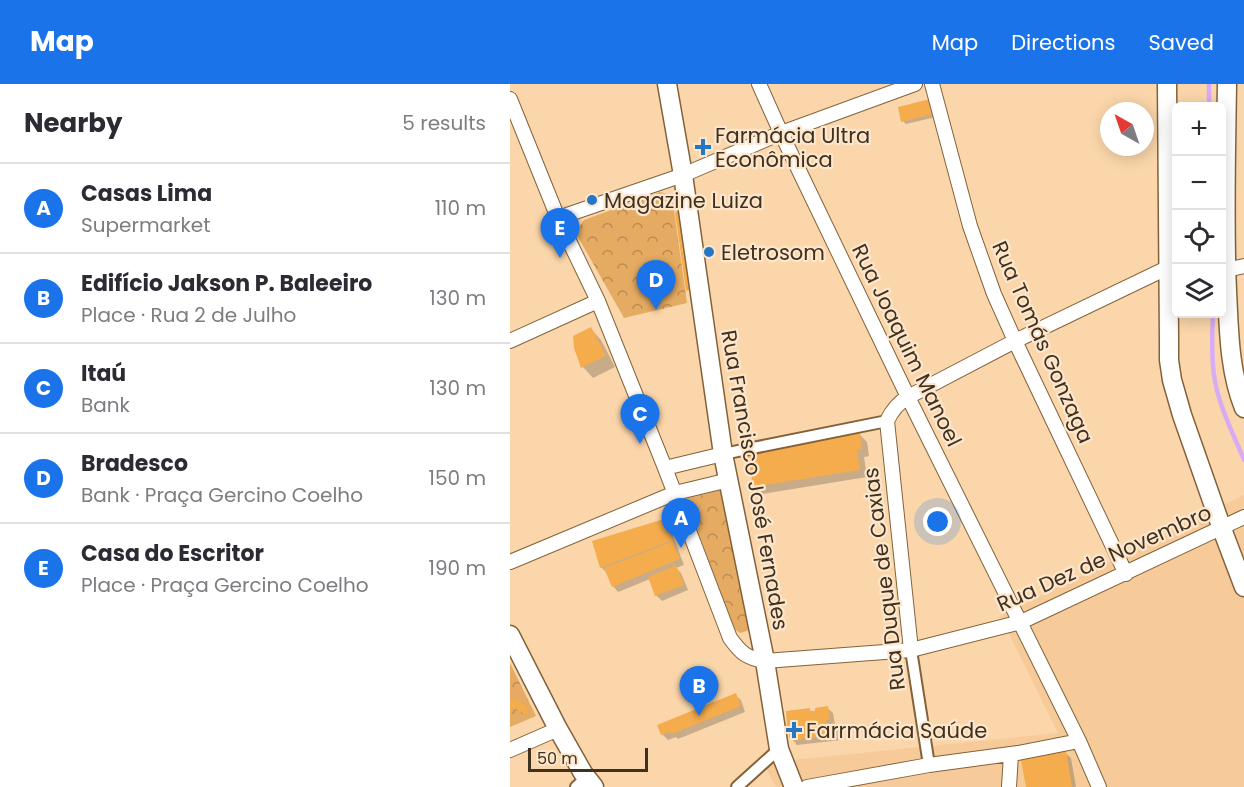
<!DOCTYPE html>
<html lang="en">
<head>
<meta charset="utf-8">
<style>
  :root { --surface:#fff; --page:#f2f2f3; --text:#2b2b33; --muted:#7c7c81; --line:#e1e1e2; --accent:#1a73e8 }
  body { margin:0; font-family:Poppins,sans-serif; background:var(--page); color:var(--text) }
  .controls { position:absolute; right:18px; top:18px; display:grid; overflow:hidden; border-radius:9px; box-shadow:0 3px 15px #0003 }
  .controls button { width:54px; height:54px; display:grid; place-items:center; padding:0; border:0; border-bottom:2px solid var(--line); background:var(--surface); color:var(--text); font:30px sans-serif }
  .compass { position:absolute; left:590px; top:18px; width:54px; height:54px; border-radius:50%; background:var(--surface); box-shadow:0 3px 15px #0003; rotate:320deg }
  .scale { position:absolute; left:18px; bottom:15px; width:120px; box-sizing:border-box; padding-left:6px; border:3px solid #3f311f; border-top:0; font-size:16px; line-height:21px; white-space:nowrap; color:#3f311f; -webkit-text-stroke:4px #fde6cc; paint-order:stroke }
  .you { position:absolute; left:428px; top:438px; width:21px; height:21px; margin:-15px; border:4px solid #fff; border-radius:50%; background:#1a73e8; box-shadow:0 0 0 9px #1a73e833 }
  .badge { display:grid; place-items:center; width:39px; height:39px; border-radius:50%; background:var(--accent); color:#fff; font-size:20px; font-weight:700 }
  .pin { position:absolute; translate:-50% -50px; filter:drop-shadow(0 2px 3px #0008) }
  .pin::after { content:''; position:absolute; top:32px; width:21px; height:18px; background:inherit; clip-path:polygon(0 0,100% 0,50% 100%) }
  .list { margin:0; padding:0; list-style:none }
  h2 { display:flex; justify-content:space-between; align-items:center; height:78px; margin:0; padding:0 24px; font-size:26px }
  h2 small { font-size:20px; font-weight:400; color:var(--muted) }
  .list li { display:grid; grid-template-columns:39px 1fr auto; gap:18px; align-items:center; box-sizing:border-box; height:90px; padding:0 24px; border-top:2px solid var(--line) }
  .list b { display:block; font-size:22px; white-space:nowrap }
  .list p { margin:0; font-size:20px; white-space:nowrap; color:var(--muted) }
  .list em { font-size:20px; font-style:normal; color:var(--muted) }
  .icon { flex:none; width:33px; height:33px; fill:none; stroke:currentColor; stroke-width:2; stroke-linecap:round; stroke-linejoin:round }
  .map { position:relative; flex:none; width:734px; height:703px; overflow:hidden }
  header { display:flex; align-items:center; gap:36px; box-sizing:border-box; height:84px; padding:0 30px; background:var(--accent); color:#fff }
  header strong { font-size:28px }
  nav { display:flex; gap:33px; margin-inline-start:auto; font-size:21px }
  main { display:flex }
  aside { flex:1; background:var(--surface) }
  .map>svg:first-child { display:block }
  .built { fill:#f6cb99 }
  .park { fill:url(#park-crowns) }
  .shadow { fill:#0003 }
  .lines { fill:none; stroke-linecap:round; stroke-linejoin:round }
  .stream { stroke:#d7acf5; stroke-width:4.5 }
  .building { fill:#f4ac4d }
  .pedestrian-casing { stroke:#83623a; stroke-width:14 }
  .minor-casing { stroke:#83623a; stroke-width:16 }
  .secondary-casing { stroke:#83623a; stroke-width:21 }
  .pedestrian { stroke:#fff; stroke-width:10 }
  .minor { stroke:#fff; stroke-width:14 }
  .secondary { stroke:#fff; stroke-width:18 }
  .poi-dot { fill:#2377c6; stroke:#fde6cc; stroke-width:2 }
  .labels { text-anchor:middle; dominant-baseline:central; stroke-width:4.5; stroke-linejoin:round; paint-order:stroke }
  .poi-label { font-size:21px; fill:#3f311f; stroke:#fde6cc; text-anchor:start }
  .street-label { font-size:21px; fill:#3f311f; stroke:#fde6cc }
</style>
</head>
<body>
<header>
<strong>Map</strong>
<nav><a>Map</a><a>Directions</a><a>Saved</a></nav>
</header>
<main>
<aside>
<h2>Nearby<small>5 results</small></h2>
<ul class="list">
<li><span class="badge">A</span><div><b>Casas Lima</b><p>Supermarket</p></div><em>110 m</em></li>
<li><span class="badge">B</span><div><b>Edifício Jakson P. Baleeiro</b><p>Place · Rua 2 de Julho</p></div><em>130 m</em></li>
<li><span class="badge">C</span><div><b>Itaú</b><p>Bank</p></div><em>130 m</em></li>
<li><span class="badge">D</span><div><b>Bradesco</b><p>Bank · Praça Gercino Coelho</p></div><em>150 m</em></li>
<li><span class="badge">E</span><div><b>Casa do Escritor</b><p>Place · Praça Gercino Coelho</p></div><em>190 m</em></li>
</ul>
</aside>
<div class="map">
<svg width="734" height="703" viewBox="0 0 734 703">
  <defs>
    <pattern id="park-crowns" width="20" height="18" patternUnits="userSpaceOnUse" patternTransform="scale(1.5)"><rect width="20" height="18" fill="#e5ab62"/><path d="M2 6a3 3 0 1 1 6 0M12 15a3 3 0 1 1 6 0" fill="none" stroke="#bb8c50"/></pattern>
  </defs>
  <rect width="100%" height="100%" fill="#fbd6aa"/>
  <path class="built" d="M734 411V703H266L253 679 548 649 490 532Z"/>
  <path class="park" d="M150 108 158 110 163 119 177 219 114 234 68 153 69 143 74 136Z
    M214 405 242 542 237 547 230 549 224 545 176 415Z
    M0 579 26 632 0 643Z"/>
  <path class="shadow" d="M419 16 426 33 396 40 393 37Z
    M81 245 91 256 105 283 83 294 73 283 65 264Z
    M349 350 357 358 359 372 354 373 357 393 252 410 244 402Z
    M153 437 159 442 174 481 166 484 171 489 178 506 152 517 146 511 140 495 108 508 103 502 97 489 91 483Z
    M225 611 231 616 235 628 168 655 166 653 158 656 152 650Z
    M317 624 323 629 325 641 329 645 331 656 287 661 282 655 299 625 302 628Z
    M555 669 561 674 566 703H517Z"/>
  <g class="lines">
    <path class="stream" d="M699 0V22
      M703 230C702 250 701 270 704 291 708 321 723 349 734 376"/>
  </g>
  <path class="building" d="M420 15 423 30 391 38 388 23Z
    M171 126 184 205 176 207 165 128Z
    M81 243 96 272 71 284 64 264 63 252Z
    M350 349 352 365 347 366 350 386 243 403 237 367Z
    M154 435 163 456 90 484 82 457Z
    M163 457 170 475 102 503 94 484Z
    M166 481 174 501 145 512 138 493Z
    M226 609 231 622 162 650 160 648 151 651 147 641Z
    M4 615 18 623 16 631 4 624 0 627V617Z
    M318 622 320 635 316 636 317 640 324 638 326 651 280 656 277 642 276 627 300 624V627H305V624Z
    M556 667 562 703H516L511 676Z"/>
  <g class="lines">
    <defs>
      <path id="pedestrian" d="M213 370 377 337
        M401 566 419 681
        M66 703 76 694
        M227 703 269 665"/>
      <path id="minor" d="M249 0 271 49 398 313 569 657 589 703
        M422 0 460 142 484 210 505 257 616 490
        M0 15 48 134 88 217 155 384 220 554C231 569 236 574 255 577L401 566 511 538 734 433
        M48 134 173 91 271 49 405 0
        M716 186 734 182
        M0 257 88 217
        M155 384 213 370
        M0 478 165 409 219 396
        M401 566 377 337C382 326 388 319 398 313L505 257 659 183
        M0 666 48 645
        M297 703 419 681 508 669 569 657
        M499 703 501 670"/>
      <path id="secondary" d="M157 0 173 91 213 370 255 577 269 665 284 703
        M657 0 659 255V276L662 296 672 331 712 445 734 503
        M717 0C716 69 714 138 717 207 719 247 719 286 734 324
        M0 551 48 645 73 689 84 703"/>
    </defs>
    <use href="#pedestrian" class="pedestrian-casing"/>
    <use href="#minor" class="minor-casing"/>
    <use href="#secondary" class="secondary-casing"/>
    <use href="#pedestrian" class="pedestrian"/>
    <use href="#minor" class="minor"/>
    <use href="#secondary" class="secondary"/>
  </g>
  <g class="poi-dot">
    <path d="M190 54h6v6h6v6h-6v6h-6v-6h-6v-6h6z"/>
    <circle cx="82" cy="116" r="6"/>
    <circle cx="199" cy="168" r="6"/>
    <path d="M281 637h6v6h6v6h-6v6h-6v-6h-6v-6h6z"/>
  </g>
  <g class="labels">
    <g class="poi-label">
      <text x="205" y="51">Farmácia Ultra<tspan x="205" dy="24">Econômica</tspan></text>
      <text x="94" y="116">Magazine Luiza</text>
      <text x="211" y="168">Eletrosom</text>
      <text x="296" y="646">Farrmácia Saúde</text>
    </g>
    <g class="street-label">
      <text transform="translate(533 258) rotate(66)">Rua Tomás Gonzaga</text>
      <text transform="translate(397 261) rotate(64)">Rua Joaquim Manoel</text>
      <text transform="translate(245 396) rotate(80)">Rua Francisco José Fernades</text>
      <text transform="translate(594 474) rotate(-24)">Rua Dez de Novembro</text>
      <text transform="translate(374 495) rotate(-97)">Rua Duque de Caxias</text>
    </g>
  </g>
</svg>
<div class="controls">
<button>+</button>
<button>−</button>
<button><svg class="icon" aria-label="locate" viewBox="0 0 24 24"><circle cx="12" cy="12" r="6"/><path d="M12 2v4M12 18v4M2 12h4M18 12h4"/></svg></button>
<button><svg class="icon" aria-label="layers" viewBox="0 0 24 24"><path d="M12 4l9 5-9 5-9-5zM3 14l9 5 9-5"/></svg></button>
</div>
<svg class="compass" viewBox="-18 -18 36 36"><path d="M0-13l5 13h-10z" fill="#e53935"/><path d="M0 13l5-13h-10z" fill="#7c7c81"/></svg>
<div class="scale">50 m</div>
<div class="you"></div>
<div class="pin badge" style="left:171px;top:464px">A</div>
<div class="pin badge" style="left:189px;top:632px">B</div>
<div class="pin badge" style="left:130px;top:360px">C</div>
<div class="pin badge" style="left:146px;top:226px">D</div>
<div class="pin badge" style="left:50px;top:174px">E</div>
</div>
</main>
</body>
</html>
